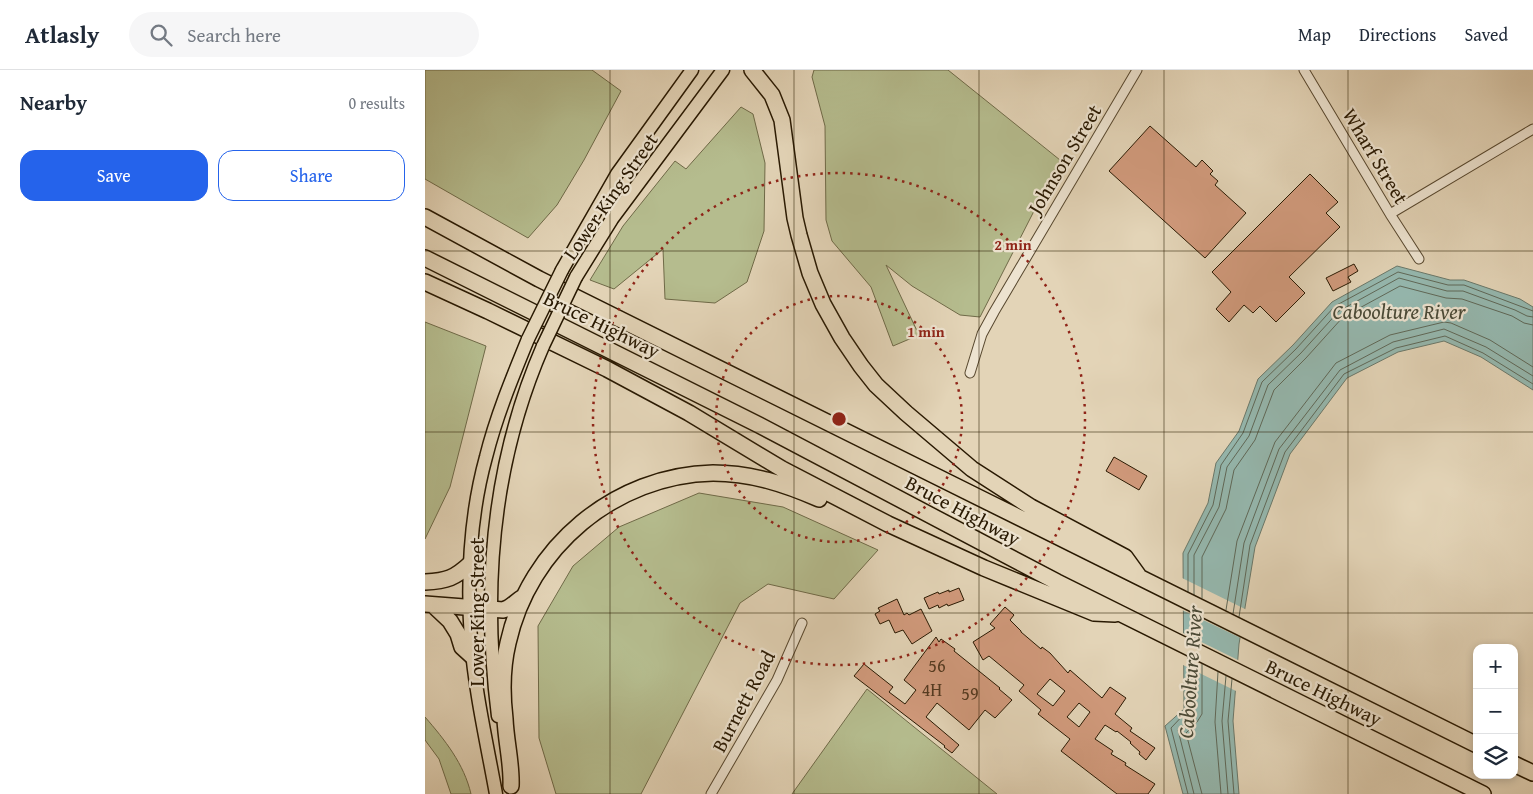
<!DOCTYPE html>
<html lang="en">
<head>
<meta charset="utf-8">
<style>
  :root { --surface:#fff; --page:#f6f6f7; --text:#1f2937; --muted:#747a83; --line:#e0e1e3; --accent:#2563eb }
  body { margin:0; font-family:"Gentium Book Plus",serif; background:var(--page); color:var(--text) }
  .controls { position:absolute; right:15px; bottom:15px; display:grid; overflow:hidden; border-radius:10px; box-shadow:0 2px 8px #0003 }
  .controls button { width:45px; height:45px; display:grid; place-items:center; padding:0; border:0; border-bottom:1px solid var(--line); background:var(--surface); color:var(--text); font:25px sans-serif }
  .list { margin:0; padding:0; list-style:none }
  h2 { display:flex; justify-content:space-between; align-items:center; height:65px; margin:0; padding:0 20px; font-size:21px }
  h2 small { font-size:16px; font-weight:400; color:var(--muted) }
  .actions { display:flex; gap:10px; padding:15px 20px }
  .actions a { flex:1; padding:11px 0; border:1px solid var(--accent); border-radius:15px; text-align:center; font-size:18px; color:var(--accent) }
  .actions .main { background:var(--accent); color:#fff }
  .icon { flex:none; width:28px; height:28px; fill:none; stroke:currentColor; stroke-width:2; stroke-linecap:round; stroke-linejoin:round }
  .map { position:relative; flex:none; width:1108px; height:724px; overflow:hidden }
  header { display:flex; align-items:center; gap:30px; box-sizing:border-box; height:70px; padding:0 25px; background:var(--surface); border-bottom:1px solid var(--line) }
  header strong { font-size:24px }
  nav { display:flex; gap:28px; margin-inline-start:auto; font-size:18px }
  .search { width:350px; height:45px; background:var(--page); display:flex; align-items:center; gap:12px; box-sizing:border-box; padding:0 18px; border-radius:28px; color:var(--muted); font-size:19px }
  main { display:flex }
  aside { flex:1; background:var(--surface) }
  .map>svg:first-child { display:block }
  .green { fill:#b5bc8e; stroke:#6f6a48 }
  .water { fill:#95b8af; stroke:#6a786a }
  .pier { fill:#e3d4b7 }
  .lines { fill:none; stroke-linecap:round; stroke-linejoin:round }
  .shore { stroke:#5f6858; stroke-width:1 }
  .building { fill:#d19a7c; stroke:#291902; fill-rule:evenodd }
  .street-casing { stroke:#58482f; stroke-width:11 }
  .primary-casing { stroke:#291902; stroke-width:15 }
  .highway-casing { stroke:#291902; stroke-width:18 }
  .street { stroke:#ede3d0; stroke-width:9 }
  .primary { stroke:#e3d4b7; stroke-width:12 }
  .highway { stroke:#e3d4b7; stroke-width:15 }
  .primary-bridge-casing { stroke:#291902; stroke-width:15; stroke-linecap:butt }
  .primary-bridge { stroke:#e3d4b7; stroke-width:12 }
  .grid { fill:none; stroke:#291902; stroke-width:1; stroke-opacity:0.55 }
  .ring { fill:none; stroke:#8f2418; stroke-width:2.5; stroke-dasharray:2.5 5 }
  .labels { text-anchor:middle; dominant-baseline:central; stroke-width:4.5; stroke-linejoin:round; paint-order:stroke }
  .number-label { font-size:18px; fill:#533920 }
  .street-label { font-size:20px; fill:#291902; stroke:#ede3d0 }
  .water-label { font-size:21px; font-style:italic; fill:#494936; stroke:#ede3d0 }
  .centre { fill:#8f2418; stroke:#ede3d0; stroke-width:2.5 }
  .ring-label { font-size:15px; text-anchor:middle; font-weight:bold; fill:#8f2418; stroke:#ede3d0; stroke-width:4.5; stroke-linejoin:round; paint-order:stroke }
</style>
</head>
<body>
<header>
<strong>Atlasly</strong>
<div class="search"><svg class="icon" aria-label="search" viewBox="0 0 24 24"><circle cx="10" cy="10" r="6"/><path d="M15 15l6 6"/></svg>Search here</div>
<nav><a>Map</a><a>Directions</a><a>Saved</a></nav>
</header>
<main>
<aside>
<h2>Nearby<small>0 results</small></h2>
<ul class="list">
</ul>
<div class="actions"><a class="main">Save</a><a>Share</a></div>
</aside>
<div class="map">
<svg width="1108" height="724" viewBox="0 0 1108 724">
  <rect width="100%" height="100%" fill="#e3d4b7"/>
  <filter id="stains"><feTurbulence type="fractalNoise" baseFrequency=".004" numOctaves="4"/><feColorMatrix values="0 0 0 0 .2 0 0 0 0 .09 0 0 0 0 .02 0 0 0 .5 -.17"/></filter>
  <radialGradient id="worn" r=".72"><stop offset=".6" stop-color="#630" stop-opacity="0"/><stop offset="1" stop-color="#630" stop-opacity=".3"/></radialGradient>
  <path class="green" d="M0 0H167L196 21 159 90 132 135 103 168 0 109Z
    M389 0H523L635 90 555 247 535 245 487 216 461 195 494 265 468 276 446 217 407 171 401 150 400 56 387 7Z
    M316 37 328 44 340 93 339 161 322 212 290 233 240 229 238 179 189 219 165 210 198 156 250 91 261 99Z
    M0 252 61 276 25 417 0 469Z
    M274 423 358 437 453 480 409 529 343 514 315 533 216 724H131L114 668 113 556 148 496 194 457Z
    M442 619 572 724H367Z
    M0 647C20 670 39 694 46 724H26L14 689 0 670Z"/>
  <path class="water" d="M972 196 1025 210H1039L1095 229 1108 237V320L1056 287 1019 271 973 282 922 308 865 384 830 477 814 574 808 651 814 724H758L740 656 759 639 758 483 783 433 791 393 814 361 833 309 868 275 907 232Z"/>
  <path class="pier" d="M755 507 822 540 818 569 755 539Z
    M756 562 815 591 813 622 756 594Z"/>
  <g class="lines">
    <path class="shore" d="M763 522V484L788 435 796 395 818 363 837 312 871 279 910 236 973 202 1023 215H1039L1108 241
      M769 525V485L794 437 802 397 824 366 843 315 876 283 914 241 974 208 1022 221H1038L1090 240 1102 246 1108 247
      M777 528V487L801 439 809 400 830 370 849 320 881 288 918 247 975 216 1021 228 1037 229 1087 246 1099 253 1108 255
      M801 540 812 471 850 372 911 293 965 265 1019 252 1026 253 1065 270 1108 297
      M808 544 819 473 854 379 915 300 968 272 1019 259 1061 277 1108 306
      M814 547 825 475 860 382 919 304 971 278 1020 266 1058 283 1108 314
      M793 602 790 652 796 724
      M801 606 797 651 803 724
      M807 609 803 651 809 724
      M763 724 746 658 763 640V587
      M769 724 753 660 767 647 769 642V590
      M777 724 761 663 772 652 777 644V594"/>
  </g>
  <path class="building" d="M725 56 771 97 777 90 788 101 785 104 793 111 790 115 821 143 780 188 684 101Z
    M885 104 913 132 901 143 915 157 864 207 880 223 851 252 835 236 828 243 819 235 804 252 791 239 806 222 787 202Z
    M929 194 933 201 923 207 926 212 908 221 901 208Z
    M689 387 722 406 714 420 681 401Z
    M534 518 539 530 523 536 522 534 514 538 513 535 504 539 499 528 513 522 514 524 524 520V522Z
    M472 529 479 545 482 543 484 545 496 539 507 561 487 574 478 560 470 563 464 550 455 554 450 544 455 541 453 538Z
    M580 537 589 545 585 550 596 561V562L616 579 617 577 625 583 643 603 645 600 677 628 685 617 701 628 690 644 707 658 705 661 730 678 721 690 714 684 715 682 705 673 706 672 692 661 691 662 680 655 670 669 688 681 686 684 701 693 700 695 730 714 723 724H692L649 691 636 681 645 669 613 644 616 640 594 621 599 615 564 586 558 590 548 572 570 558 565 554ZM625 609 640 621 628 636 612 624ZM654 633 665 642 654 657 642 647Z
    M511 567 514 572 516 569 530 579 529 581 575 618 574 619 587 630 570 648 560 640 544 660 512 633 501 647 534 675 527 683 519 677 520 676 429 606 439 594 468 617 464 622 480 634 491 620 479 610Z"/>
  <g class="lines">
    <defs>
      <path id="street" d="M879 0 965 144 994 189
        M965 144 1108 59
        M545 303 557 264 569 242 712 0
        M286 724 352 610 377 553"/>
      <path id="primary" d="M137 200 192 104 267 0
        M151 207 187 149 298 0
        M73 646C57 520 67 393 118 276
        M71 724C62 674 50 622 46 571 42 511 45 445 61 387 71 347 87 308 103 269"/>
      <path id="highway" d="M327 0 347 25 357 50 370 148 374 165 385 203 398 234 417 268 436 296 451 315 481 343 547 399 606 437 700 487 713 505
        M0 147 114 209 1052 675
        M0 188 334 355 632 512 1058 724
        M0 212 63 241 182 299 264 343 357 399 463 454 559 498 669 543 690 544
        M0 512C22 511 30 508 46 493
        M0 534 78 540C86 538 91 531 98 527
        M8 535 25 551 33 564 37 577 48 587
        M1089 694 1108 703
        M86 716C87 694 81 672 80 649 77 624 77 598 83 573 104 477 190 405 288 403 326 403 360 414 394 429"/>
    </defs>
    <use href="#street" class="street-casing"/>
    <use href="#primary" class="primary-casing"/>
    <use href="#highway" class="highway-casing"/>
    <use href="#street" class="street"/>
    <use href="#primary" class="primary"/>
    <use href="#highway" class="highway"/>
    <defs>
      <path id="primary-bridge" d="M103 269 137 200
        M118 276 151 207"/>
    </defs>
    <use href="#primary-bridge" class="primary-bridge-casing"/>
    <use href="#primary-bridge" class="primary-bridge"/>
  </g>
  <path class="grid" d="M185 0V724M369 0V724M554 0V724M739 0V724M923 0V724M0 181H1108M0 362H1108M0 543H1108"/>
  <g class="ring">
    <circle cx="414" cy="349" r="123"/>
    <circle cx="414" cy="349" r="246"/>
  </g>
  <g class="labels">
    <g class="number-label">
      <text x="512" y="595">56</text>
      <text x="507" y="619">4H</text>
      <text x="545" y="623">59</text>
    </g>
    <g class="street-label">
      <text transform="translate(951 86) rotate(59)">Wharf Street</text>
      <text transform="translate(639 89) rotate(-59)">Johnson Street</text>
      <text transform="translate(185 126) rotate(-55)">Lower King Street</text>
      <text transform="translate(177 254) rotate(26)">Bruce Highway</text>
      <text transform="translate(538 440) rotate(28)">Bruce Highway</text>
      <text transform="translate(51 542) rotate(-90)">Lower King Street</text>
      <text transform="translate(899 622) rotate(26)">Bruce Highway</text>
      <text transform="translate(318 631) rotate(-62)">Burnett Road</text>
    </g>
    <g class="water-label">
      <text x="974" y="241">Caboolture River</text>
      <text transform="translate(765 602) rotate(-86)">Caboolture River</text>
    </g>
  </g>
  <circle cx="414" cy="349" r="8" class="centre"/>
  <g class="ring-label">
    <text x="588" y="180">2 min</text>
    <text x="501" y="267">1 min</text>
  </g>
  <rect width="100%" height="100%" filter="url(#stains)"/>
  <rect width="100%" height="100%" fill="url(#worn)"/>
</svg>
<div class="controls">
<button>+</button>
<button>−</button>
<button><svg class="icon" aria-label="layers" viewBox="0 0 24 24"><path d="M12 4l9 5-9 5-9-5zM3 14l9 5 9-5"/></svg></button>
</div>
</div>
</main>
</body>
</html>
